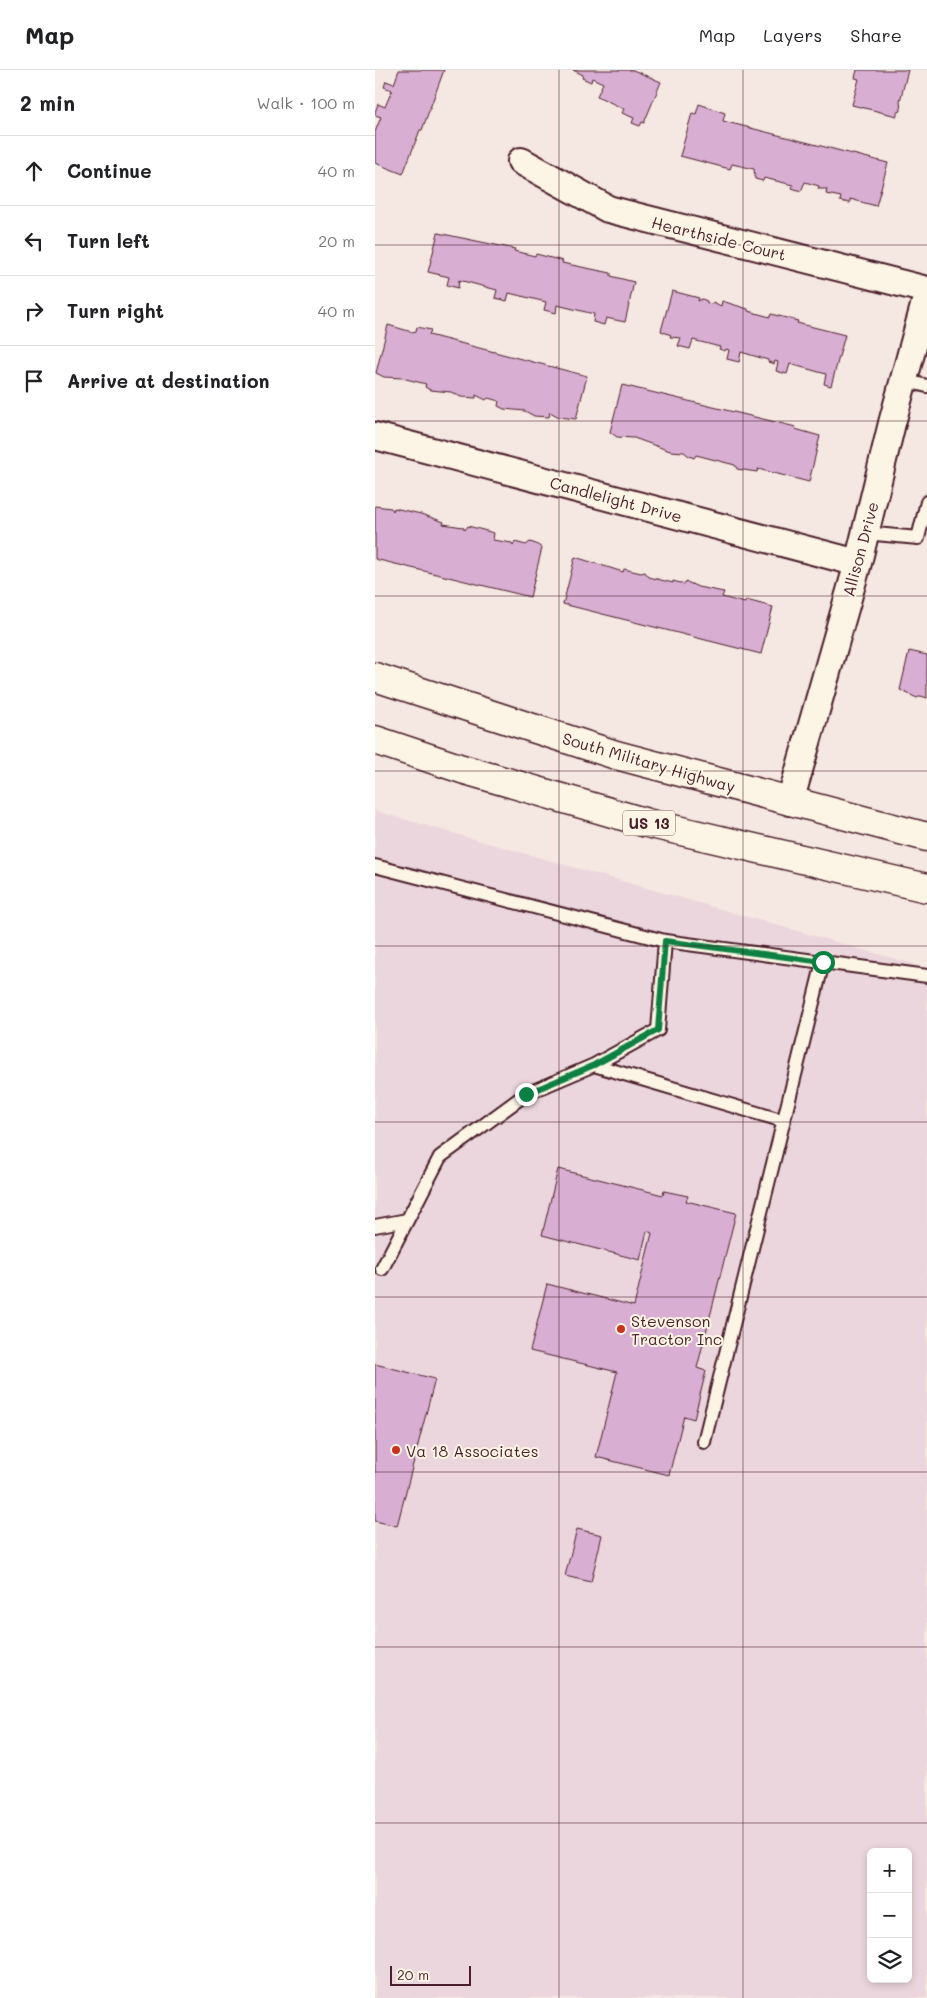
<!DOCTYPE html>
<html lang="en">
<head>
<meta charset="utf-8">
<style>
  :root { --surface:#fff; --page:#f2f2f2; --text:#202124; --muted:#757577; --line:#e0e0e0 }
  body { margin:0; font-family:Mali,sans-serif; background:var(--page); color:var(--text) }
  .controls { position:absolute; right:15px; bottom:15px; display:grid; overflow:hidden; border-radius:8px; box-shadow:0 2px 8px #0003 }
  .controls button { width:45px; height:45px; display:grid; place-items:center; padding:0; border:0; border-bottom:1px solid var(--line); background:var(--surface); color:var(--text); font:25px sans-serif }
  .scale { position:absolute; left:15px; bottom:12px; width:81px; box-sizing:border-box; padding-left:5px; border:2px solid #4a1f2b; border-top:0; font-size:14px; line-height:18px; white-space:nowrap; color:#4a1f2b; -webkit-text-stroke:4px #fcf5e5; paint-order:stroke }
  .stop { position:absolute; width:15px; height:15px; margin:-11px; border:4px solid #0b8043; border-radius:50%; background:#fff }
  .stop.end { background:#0b8043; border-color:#fff; box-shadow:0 1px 5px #0008 }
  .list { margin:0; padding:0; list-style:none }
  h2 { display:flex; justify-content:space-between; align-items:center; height:65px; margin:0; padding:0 20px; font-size:21px }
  h2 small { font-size:16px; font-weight:400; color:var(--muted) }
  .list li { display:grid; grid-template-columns:32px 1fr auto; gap:15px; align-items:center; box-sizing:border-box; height:70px; padding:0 20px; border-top:1px solid var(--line) }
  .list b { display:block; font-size:19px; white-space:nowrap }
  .list em { font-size:16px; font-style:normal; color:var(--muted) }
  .icon { flex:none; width:28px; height:28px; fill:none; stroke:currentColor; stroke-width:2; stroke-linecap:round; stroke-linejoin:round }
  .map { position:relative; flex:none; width:552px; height:1928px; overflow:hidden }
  header { display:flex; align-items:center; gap:30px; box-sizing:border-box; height:70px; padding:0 25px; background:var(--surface); border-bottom:1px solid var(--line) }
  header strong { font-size:24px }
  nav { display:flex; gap:28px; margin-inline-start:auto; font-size:18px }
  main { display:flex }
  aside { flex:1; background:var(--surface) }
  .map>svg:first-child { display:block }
  .built { fill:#ecd6dd; fill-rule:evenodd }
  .building { fill:#d8aed3; stroke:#4a1f2b }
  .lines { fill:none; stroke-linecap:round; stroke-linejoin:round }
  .service-casing { stroke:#4a1f2b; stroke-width:16 }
  .minor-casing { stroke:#4a1f2b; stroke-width:30 }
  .primary-casing { stroke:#4a1f2b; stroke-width:31 }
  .service { stroke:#fcf5e5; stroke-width:12 }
  .minor { stroke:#fcf5e5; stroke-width:26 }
  .primary { stroke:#fcf5e5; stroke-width:28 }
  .route { stroke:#0b8043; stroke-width:6 }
  .grid { fill:none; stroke:#4a1f2b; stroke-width:1; stroke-opacity:0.55 }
  .poi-dot { fill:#c8321e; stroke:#fcf5e5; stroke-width:2 }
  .labels { text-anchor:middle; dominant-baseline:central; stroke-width:4; stroke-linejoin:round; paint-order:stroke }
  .shield { fill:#fcf5e5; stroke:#7f5f63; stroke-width:1 }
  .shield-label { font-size:15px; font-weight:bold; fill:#4a1f2b }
  .street-label { font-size:16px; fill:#4a1f2b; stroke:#fcf5e5 }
  .poi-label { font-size:16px; fill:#4a1f2b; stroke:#fcf5e5; text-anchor:start }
</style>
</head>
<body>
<header>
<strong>Map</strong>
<nav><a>Map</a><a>Layers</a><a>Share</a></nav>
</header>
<main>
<aside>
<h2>2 min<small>Walk · 100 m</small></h2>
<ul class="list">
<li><svg class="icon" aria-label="ahead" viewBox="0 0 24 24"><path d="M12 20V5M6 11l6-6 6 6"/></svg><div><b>Continue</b></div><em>40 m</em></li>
<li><svg class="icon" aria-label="left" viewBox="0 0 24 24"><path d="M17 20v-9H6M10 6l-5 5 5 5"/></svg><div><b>Turn left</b></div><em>20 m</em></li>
<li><svg class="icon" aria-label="right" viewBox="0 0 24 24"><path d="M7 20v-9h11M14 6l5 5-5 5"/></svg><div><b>Turn right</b></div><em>40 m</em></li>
<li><svg class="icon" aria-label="arrive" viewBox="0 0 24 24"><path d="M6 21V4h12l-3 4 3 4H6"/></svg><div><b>Arrive at destination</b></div></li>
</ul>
</aside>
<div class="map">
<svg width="552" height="1928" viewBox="0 0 552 1928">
  <rect width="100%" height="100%" fill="#f5e7e1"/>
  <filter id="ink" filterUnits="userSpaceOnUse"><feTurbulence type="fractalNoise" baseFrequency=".02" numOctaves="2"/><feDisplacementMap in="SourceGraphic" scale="10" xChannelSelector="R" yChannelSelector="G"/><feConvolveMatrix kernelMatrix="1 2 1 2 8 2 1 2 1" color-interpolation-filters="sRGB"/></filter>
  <g filter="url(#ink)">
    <path class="built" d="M0 741 552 898V1928H0ZM496 1782H533V1909H496Z"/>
    <path class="building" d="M24 0H69L47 60H45L28 104 0 93V62L6 47 0 45V42L3 34 10 37 17 20 9 17 11 11 19 14Z
      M198 0H258L286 12 269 53 267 52 265 56 257 53 259 48 247 43 249 39 222 26 228 13 217 8 216 12 207 8 208 5Z
      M482 0H533L525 31 526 41 522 42V46L477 35 484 9 480 8Z
      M324 34 350 43 348 51 513 93 501 136 475 129V133L465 131 466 127 451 124 452 119H443L444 116 430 112 426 121 417 118 418 115 389 108 388 111 380 109 379 99 357 94 355 99 305 86 317 43 321 44Z
      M63 163 140 179 139 181 160 186 161 184 188 191 187 193 236 203V206L259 212 250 252 231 248 229 255 218 252 219 244 182 235 181 243 169 240 171 232 134 223 132 231 120 228 122 220 84 210 83 218 72 215 74 207 53 202Z
      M297 221 324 228 323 231 327 229 332 231V233L337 234 338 232 346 236 347 231 373 239V241L395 247 396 244 423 251 422 253 470 265 456 316 449 314 451 304 415 294 412 304 401 301 403 292 400 291 399 294 393 292V290L366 282 364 292 352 289 354 280 351 279 350 281 344 279 345 277 318 270 315 279 303 276 306 268 295 267 296 265 286 261Z
      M13 255 37 262 41 261 42 257 56 260 54 265 212 306 201 349 184 347 175 342 174 347 159 346 150 341 129 339 123 336 124 331 113 328 111 330 101 325V328L86 327 76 322 55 320 50 317 51 314 27 308 9 307 1 303Z
      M247 315 421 357 420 359 445 366 434 412 383 399 382 402 362 399 360 395 321 385 319 388 314 386 309 382 295 381 259 368 242 367 235 362Z
      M0 436 16 438 18 441 19 438 46 444 69 452 68 454 88 457 90 460 93 456 119 463 118 470 137 473 138 476 140 472 151 475 155 472 161 474 167 478 155 527 0 489Z
      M200 487 248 502 249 499 266 503 270 502 274 507 298 513V511L309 514 312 512 323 517 349 522 347 527 370 533 371 530 398 537 386 584 188 534Z
      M534 581 552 585V628L546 626 542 628 525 620Z
      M183 1099 288 1125 289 1121 313 1126 311 1131 361 1143 322 1298 331 1301 319 1349 309 1346 294 1405 221 1387 242 1302 155 1281 172 1214 259 1236 277 1163 272 1161 265 1190 167 1165Z
      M0 1294 60 1309 22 1456 0 1451Z
      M202 1459 227 1465 216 1512 190 1506Z"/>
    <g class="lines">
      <defs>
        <path id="service" d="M528 310 552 316
          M490 463 543 468 552 432
          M0 796 290 871 552 906
          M219 995 409 1051
          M0 1156 32 1150
          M7 1199 65 1087 151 1024 219 995 283 960 290 871
          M329 1372 448 892"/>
        <path id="minor" d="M146 91 233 139 552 220
          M0 366 483 493
          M415 732 483 493 517 353 552 225"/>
        <path id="primary" d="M0 607 241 685 552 767
          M0 670 87 699 272 753 552 818"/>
      </defs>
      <use href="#service" class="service-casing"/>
      <use href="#minor" class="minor-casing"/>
      <use href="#primary" class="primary-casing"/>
      <use href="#service" class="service"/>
      <use href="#minor" class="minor"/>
      <use href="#primary" class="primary"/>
    </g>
  </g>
  <g class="lines" filter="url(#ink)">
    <path class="route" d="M151 1024 219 995 283 960 290 871 448 892"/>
  </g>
  <path class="grid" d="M184 0V1928M368 0V1928M0 175H552M0 351H552M0 526H552M0 701H552M0 876H552M0 1052H552M0 1227H552M0 1402H552M0 1577H552M0 1753H552"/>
  <g class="poi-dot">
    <circle cx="246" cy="1259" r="5"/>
    <circle cx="21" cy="1380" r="5"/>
  </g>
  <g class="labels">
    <rect class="shield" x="248" y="740.5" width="52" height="25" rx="4"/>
    <g class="shield-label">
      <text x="274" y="753">US 13</text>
    </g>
    <g class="street-label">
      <text transform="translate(344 168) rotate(14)">Hearthside Court</text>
      <text transform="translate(241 429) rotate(15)">Candlelight Drive</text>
      <text transform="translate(485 479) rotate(-75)">Allison Drive</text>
      <text transform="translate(274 692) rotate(16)">South Military Highway</text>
    </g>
    <g class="poi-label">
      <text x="256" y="1250">Stevenson<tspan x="256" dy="18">Tractor Inc</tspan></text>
      <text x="31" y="1380">Va 18 Associates</text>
    </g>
  </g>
</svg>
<div class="controls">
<button>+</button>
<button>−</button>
<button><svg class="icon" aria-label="layers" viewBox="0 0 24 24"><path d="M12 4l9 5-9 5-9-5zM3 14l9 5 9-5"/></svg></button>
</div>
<div class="scale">20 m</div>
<div class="stop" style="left:448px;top:892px"></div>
<div class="stop end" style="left:151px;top:1024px"></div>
</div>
</main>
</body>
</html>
